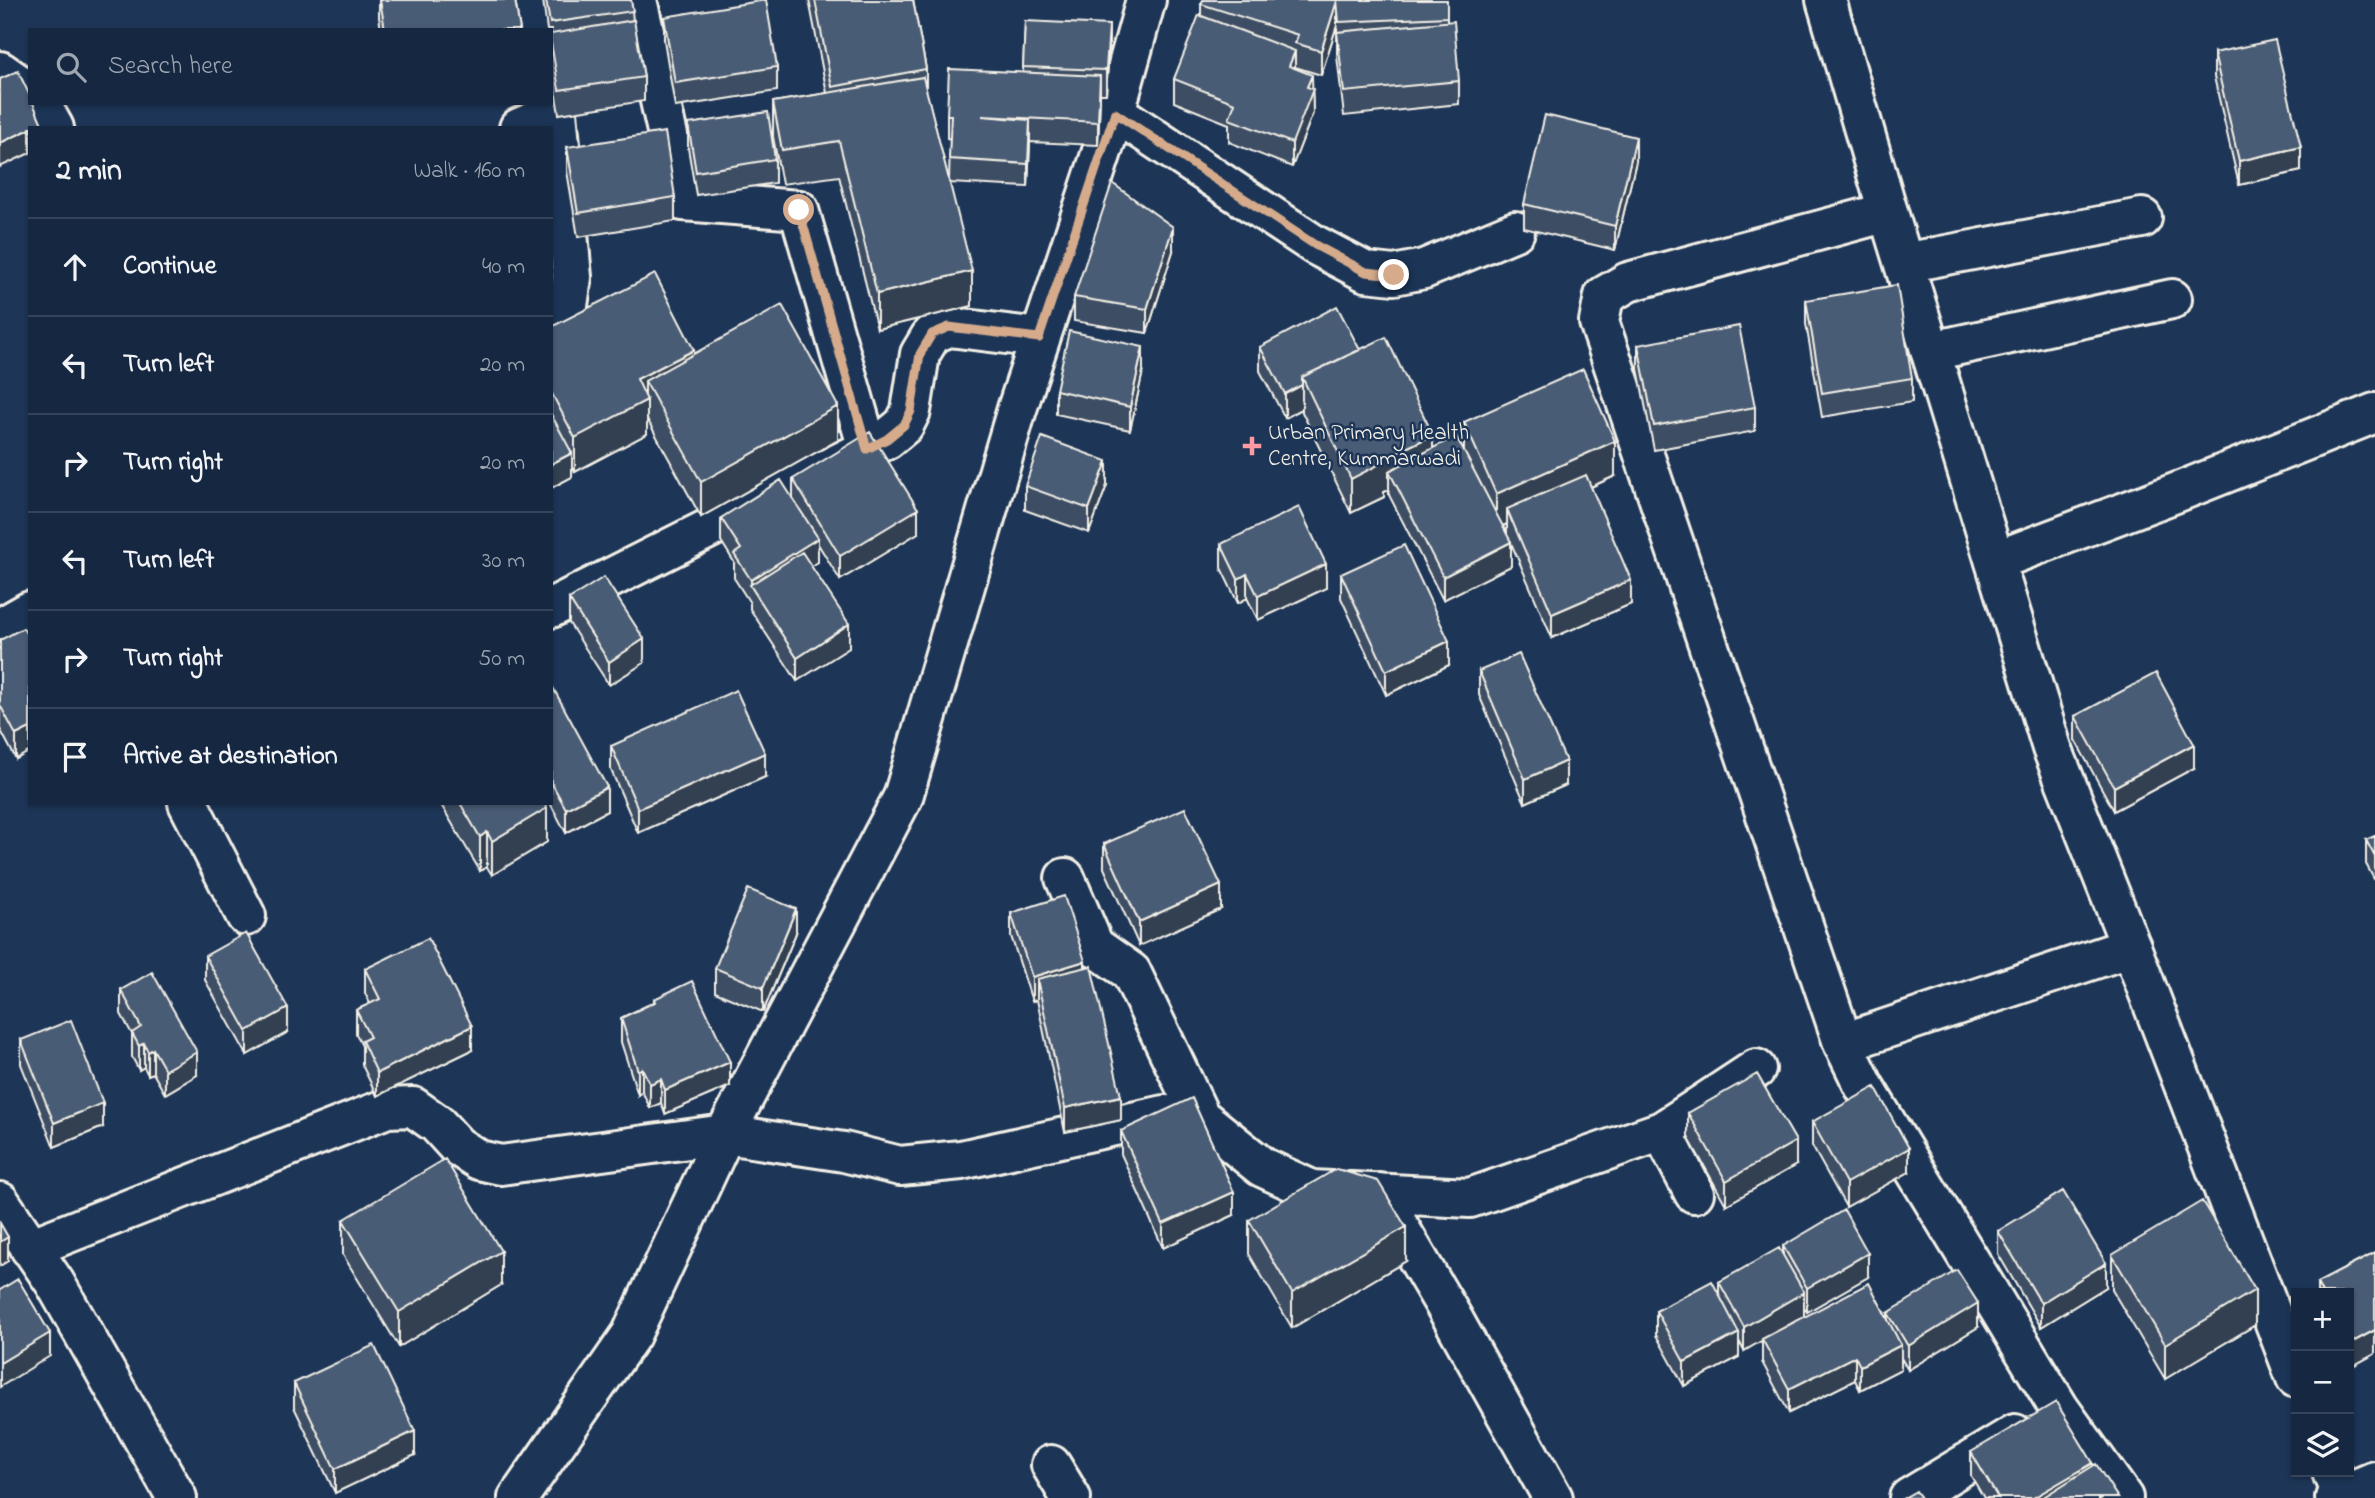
<!DOCTYPE html>
<html lang="en">
<head>
<meta charset="utf-8">
<style>
  :root { --surface:#162841; --page:#23344c; --text:#f1f3f6; --muted:#9ea6b1; --line:#35445a }
  body { margin:0; font-family:"Indie Flower",sans-serif; background:var(--page); color:var(--text) }
  .controls { position:absolute; right:21px; bottom:21px; display:grid; overflow:hidden; border-radius:0px; box-shadow:0 2px 5px #0004 }
  .controls button { width:63px; height:63px; display:grid; place-items:center; padding:0; border:0; border-bottom:2px solid var(--line); background:var(--surface); color:var(--text); font:35px sans-serif }
  .stop { position:absolute; width:21px; height:21px; margin:-16px; border:5px solid #d6ab8b; border-radius:50%; background:#fff }
  .stop.end { background:#d6ab8b; border-color:#fff; box-shadow:0 2px 7px #0008 }
  .list { margin:0; padding:0; list-style:none }
  h2 { display:flex; justify-content:space-between; align-items:center; height:91px; margin:0; padding:0 28px; font-size:30px }
  h2 small { font-size:23px; font-weight:400; color:var(--muted) }
  .list li { display:grid; grid-template-columns:46px 1fr auto; gap:21px; align-items:center; box-sizing:border-box; height:98px; padding:0 28px; border-top:2px solid var(--line) }
  .list b { display:block; font-size:26px; white-space:nowrap }
  .list em { font-size:23px; font-style:normal; color:var(--muted) }
  .icon { flex:none; width:38px; height:38px; fill:none; stroke:currentColor; stroke-width:2; stroke-linecap:round; stroke-linejoin:round }
  .map { position:relative; flex:none; width:2375px; height:1498px; overflow:hidden }
  .search { position:absolute; background:var(--surface); box-shadow:0 2px 5px #0004; left:28px; top:28px; width:525px; height:77px; display:flex; align-items:center; gap:18px; box-sizing:border-box; padding:0 24px; border-radius:0px; color:var(--muted); font-size:26px }
  .panel { position:absolute; background:var(--surface); box-shadow:0 2px 5px #0004; left:28px; top:126px; width:525px; height:679px; border-radius:0px }
  .map>svg:first-child { display:block }
  .lines { fill:none; stroke-linecap:round; stroke-linejoin:round }
  .minor-casing { stroke:#f4f1e8; stroke-width:44 }
  .tertiary-casing { stroke:#f4f1e8; stroke-width:44 }
  .minor { stroke:#1d3557; stroke-width:38 }
  .tertiary { stroke:#1d3557; stroke-width:38 }
  .wall { fill:#3e4e64; stroke:#f4f1e8; stroke-width:2; fill-rule:evenodd }
  .shaded-wall { fill:#324051; stroke:#f4f1e8; stroke-width:2 }
  .building { fill:#485b74; stroke:#f4f1e8; stroke-width:2 }
  .route { stroke:#d6ab8b; stroke-width:9 }
  .poi-dot { fill:#ff9aa2; stroke:#1d3557; stroke-width:2.5 }
  .labels { text-anchor:middle; dominant-baseline:central; stroke-width:5; stroke-linejoin:round; paint-order:stroke }
  .poi-label { font-size:23px; fill:#f4f1e8; stroke:#1d3557; text-anchor:start }
</style>
</head>
<body>
<div class="map">
<svg width="2375" height="1498" viewBox="0 0 2375 1498">
  <rect width="100%" height="100%" fill="#1d3557"/>
  <filter id="ink" filterUnits="userSpaceOnUse"><feTurbulence type="fractalNoise" baseFrequency=".0143" numOctaves="2"/><feDisplacementMap in="SourceGraphic" scale="14" xChannelSelector="R" yChannelSelector="G"/><feConvolveMatrix kernelMatrix="1 2 1 2 8 2 1 2 1" color-interpolation-filters="sRGB"/></filter>
  <g filter="url(#ink)">
    <g class="lines">
      <defs>
        <path id="minor" d="M533 0 539 30
          M637 0 683 201 799 210 868 449
          M0 71 30 92
          M551 86 557 112 572 277 566 320 551 335
          M40 103 54 128
          M1115 112 1315 245 1366 272 1394 275 1424 269 1515 231
          M519 128 557 112
          M1888 212 1628 282 1604 296 1599 322 1843 1043 1864 1086 2059 1408 2123 1498
          M1904 263 2142 218
          M1932 351 2172 299
          M1995 561 2178 492 2375 413
          M551 608 887 439 904 425 911 411 920 354 932 334 949 327 1039 338
          M0 628 30 611
          M188 803 246 916
          M1065 878 1094 946 1131 972 1200 1117 1262 1167 1312 1190 1470 1198 1662 1131 1694 1193
          M1843 1043 2131 947
          M1662 1131 1756 1069
          M1379 1193 1452 1317 1553 1498
          M0 1202 55 1283 177 1498
          M30 1248 387 1108 413 1107 437 1124 457 1146 479 1160 501 1165 725 1134 844 1152 900 1166 961 1160 1164 1115 1200 1117
          M1051 1465 1071 1498
          M518 1498 631 1335 725 1134 903 797 1017 409 1115 112 1146 0
          M1909 1498 2015 1434
          M2335 1498 2375 1481"/>
        <path id="tertiary" d="M1826 0 1888 212 2052 748 2131 947 2296 1378
          M2332 1472 2342 1498"/>
      </defs>
      <use href="#minor" class="minor-casing"/>
      <use href="#tertiary" class="tertiary-casing"/>
      <use href="#minor" class="minor"/>
      <use href="#tertiary" class="tertiary"/>
    </g>
    <path class="wall" d="M379 0H515L520 30H381L379 17Z
      M543 0H631L633 21 644 77V101L559 114 551 66V30H547Z
      M809 0H913L926 69V90L949 182 950 139 947 138V115L1023 72 1025 21 1109 49 1106 94H1100L1098 145 1030 142 1028 187 950 183 972 306 877 329 839 176 782 184 773 137V102L827 93Z
      M1447 0V22L1459 81V104L1344 116 1337 56V16V25L1321 75 1295 67V58V68L1312 89 1313 113 1292 167 1229 142V124L1174 102V79L1201 16V4Z
      M664 17 777 67V91L675 107 664 40Z
      M2214 53 2301 171 2239 185 2214 77Z
      M688 124 775 159V183L696 195 688 148Z
      M567 147 675 197V221L578 237 567 171Z
      M1636 161 1615 250 1524 228V204Z
      M1173 251 1147 333 1074 321V297Z
      M1806 300 1912 378V402L1822 417 1806 324Z
      M551 327 694 354 838 440 701 517 647 419V434L575 472 572 467V477L551 488Z
      M1638 345 1755 407V431L1654 450 1638 369Z
      M1260 347 1360 350 1433 448 1464 450V422L1615 476 1591 487 1631 604 1552 638 1511 543V566L1443 600 1389 495V490L1384 492V497L1351 513 1302 412V409L1285 418 1260 371ZM1507 524V533L1503 526Z
      M1143 371 1130 430 1056 414V390Z
      M793 479 918 533 840 580 818 544V562L811 566 849 648 797 681 750 609V603L734 578V562L721 541V518L793 498Z
      M1107 485 1089 533 1025 510V486Z
      M1221 544 1326 588 1258 620 1247 598 1238 603 1221 568Z
      M1341 574 1449 665 1386 695 1341 598Z
      M569 599 644 663 609 685 569 623Z
      M0 640H30V751L16 759 0 729Z
      M1479 671 1566 785 1525 803 1479 695Z
      M551 684 607 811 566 833 550 803H551Z
      M2075 716 2194 768 2114 811 2075 740Z
      M611 746 765 777 638 833 611 770Z
      M440 803H544L547 842 492 875 487 867 480 871Z
      M2375 836V881L2366 864V840Z
      M1104 844 1221 909 1139 946 1104 868Z
      M1011 913 1085 968 1121 1120 1065 1132 1037 1000 1032 1001 1011 936Z
      M796 933 763 1012 715 992V968Z
      M205 956 288 1032 247 1055 205 980Z
      M365 969 472 1050 377 1096 362 1065V1046L356 1034V1010L370 1004 365 993Z
      M121 990 197 1075 165 1094 153 1073 148 1075 144 1067 139 1070 132 1057V1034L121 1014Z
      M654 999 730 1086 665 1114 661 1103 650 1108 642 1091 638 1095 621 1042V1018L654 1002Z
      M21 1040 103 1127 54 1147 21 1064Z
      M1688 1113 1796 1165 1726 1205 1688 1137Z
      M1812 1122 1909 1172 1846 1207 1812 1146Z
      M1121 1131 1234 1215 1163 1248 1121 1154Z
      M343 1220 501 1285 399 1347 343 1255Z
      M1249 1220 1406 1261 1292 1328 1249 1254Z
      M1998 1231 2106 1287 2041 1327 1998 1254Z
      M1783 1246 1868 1277 1807 1312 1804 1307V1316L1791 1324 1888 1319V1313L1978 1327 1908 1370 1901 1358V1369L1860 1390 1855 1380 1789 1413 1762 1362V1340L1744 1351 1739 1341V1357L1684 1386 1656 1335V1311L1719 1296V1282L1783 1255Z
      M2375 1253 2349 1368V1293H2317V1283Z
      M2112 1255 2255 1325 2165 1379 2112 1290Z
      M294 1383 415 1455 335 1493 294 1407Z
      M1971 1452 2093 1466 2118 1498H1984L1971 1476Z"/>
    <path class="shaded-wall" d="M1337 1V25L1321 75V51Z
      M1109 25V49L1106 94V70Z
      M1295 51V75L1289 66Z
      M1312 75 1313 113 1292 167V143L1307 87Z
      M1100 76V100L1098 145V122Z
      M1030 120V144L1028 187V164Z
      M30 129V153L0 167V143Z
      M1636 137V161L1615 250V226Z
      M2301 147V171L2239 185V161Z
      M1173 227V251L1147 333V309Z
      M972 271V306L877 329V294Z
      M1143 347V371L1130 430V407Z
      M694 350V385L645 381V401L647 400V434L575 472V438L637 379Z
      M1302 385V409L1285 418V394Z
      M838 406V440L701 517V482Z
      M1433 435V469L1389 471V490L1384 492V497L1351 513V479L1383 459Z
      M1615 441V476L1512 522 1507 509V524L1496 529V494Z
      M572 453V477L551 488V464Z
      M1107 461V485L1089 533V509Z
      M918 509V533L840 580V556Z
      M818 538V562L759 599 751 586V580Z
      M1511 542V566L1443 600V577Z
      M1326 564V588L1258 620V596Z
      M1247 574V598L1238 603V579Z
      M1631 580V604L1552 638V614Z
      M849 624V648L797 681V658Z
      M644 639V663L609 685V662Z
      M1449 641V665L1386 695V671Z
      M30 728V751L16 759V735Z
      M2194 744V768L2114 811V787Z
      M765 753V777L638 833V809Z
      M1566 761V785L1525 803V779Z
      M607 787V811L566 833V809Z
      M547 808V842L492 875V841Z
      M487 832V867L480 871V837Z
      M1221 885V909L1139 946V922Z
      M796 909V933L763 1012V988Z
      M1085 961V985L1037 979V1000L1032 1001V977Z
      M288 1008V1032L247 1055V1031Z
      M472 1026V1050L377 1096V1073Z
      M144 1043V1067L139 1070V1046Z
      M153 1049V1073L148 1075V1052Z
      M197 1052V1075L165 1094V1070Z
      M730 1062V1086L665 1114V1090Z
      M642 1068V1091L638 1095V1071Z
      M661 1079V1103L650 1108V1084Z
      M1121 1096V1120L1065 1132V1108Z
      M103 1103V1127L54 1147V1123Z
      M1796 1141V1165L1726 1205V1181Z
      M1909 1148V1172L1846 1207V1183Z
      M1234 1192V1215L1163 1248V1224Z
      M1406 1227V1261L1292 1328V1293Z
      M8 1237V1261L0 1266V1242Z
      M501 1251V1285L399 1347V1312Z
      M1868 1253V1277L1807 1312V1288Z
      M2106 1263V1287L2041 1327V1303Z
      M2255 1290V1325L2165 1379V1344Z
      M1804 1292V1316L1744 1351V1327Z
      M1978 1303V1327L1908 1370V1346Z
      M2375 1330V1354L2349 1368V1344Z
      M50 1333V1356L0 1387V1363Z
      M1739 1333V1357L1684 1386V1362Z
      M1901 1345V1369L1860 1390V1366Z
      M1855 1356V1380L1789 1413V1389Z
      M415 1431V1455L335 1493V1469Z
      M2093 1463V1487L2074 1498H2033Z"/>
    <path class="building" d="M380 0H515L520 30H385Z
      M546 0H631L633 11 550 23Z
      M766 0 777 67 675 83 664 17Z
      M815 0H913L926 69 832 87Z
      M1203 0H1336L1337 1 1321 51 1295 43 1298 35 1201 4Z
      M1337 0H1447V17L1339 22Z
      M1199 15 1295 51 1289 66 1312 75 1307 87 1313 89 1292 143 1229 119 1235 103 1174 79Z
      M634 20 644 77 559 90 551 42V34Z
      M1025 21 1109 25 1106 70 1023 67Z
      M1454 21 1459 81 1344 92 1337 32Z
      M2275 40 2301 147 2239 161 2214 53Z
      M949 69 1100 76 1098 122 982 116 1030 120 1028 164 949 159 951 115H947Z
      M18 71 30 96V103H33L42 124 33 128H30V129L0 143V79Z
      M923 77 972 271 877 294 839 141 782 150 773 102Z
      M768 112 775 159 696 172 688 124Z
      M1545 115 1636 137 1615 226 1524 204Z
      M665 132 675 197 578 213 567 147Z
      M1112 183 1173 227 1147 309 1074 297Z
      M655 274 694 350 637 379 647 400 575 438 551 392V327Z
      M1897 285 1912 378 1822 393 1806 300Z
      M782 305 838 406 701 482 645 381Z
      M1337 306 1360 350 1302 377V385L1285 394 1260 347Z
      M1739 326 1755 407 1654 426 1638 345Z
      M1069 331 1143 347 1130 407 1056 390Z
      M1386 337 1433 435 1383 459 1384 462 1351 479 1302 377Z
      M1583 369 1615 441 1496 494 1464 422Z
      M551 414 572 453 551 464Z
      M870 432 918 509 840 556 793 479Z
      M1456 436 1511 542 1443 577 1389 471Z
      M1042 437 1107 461 1089 509 1025 486Z
      M1586 475 1631 580 1552 614 1507 509Z
      M781 480 818 538 751 580 734 554 741 549 721 518Z
      M1299 507 1326 564 1258 596 1247 574 1238 579 1221 544Z
      M1404 545 1449 641 1386 671 1341 574Z
      M802 552 849 624 797 658 750 585Z
      M604 577 644 639 609 662 569 599Z
      M23 628 30 640V728L16 735 0 705V640Z
      M1519 654 1566 761 1525 779 1479 671Z
      M2156 673 2194 744 2114 787 2075 716Z
      M551 684 607 787 566 809 551 782Z
      M736 690 765 753 638 809 611 746Z
      M460 803H544L547 808 492 841 487 832 480 837Z
      M1185 808 1221 885 1139 922 1104 844Z
      M2375 836V857L2366 840Z
      M748 889 796 909 763 988 715 968Z
      M1064 896 1085 961 1032 977 1011 913Z
      M246 933 288 1008 247 1031 205 956Z
      M428 938 472 1026 377 1073 362 1041 370 1037 356 1010 380 999 365 969Z
      M1091 966 1121 1096 1065 1108 1037 979Z
      M152 972 197 1052 165 1070 153 1049 148 1052 144 1043 139 1046 132 1033 141 1027 121 990Z
      M692 981 730 1062 665 1090 661 1079 650 1084 642 1068 638 1071 621 1018 655 1002 654 999Z
      M71 1020 103 1103 54 1123 21 1040Z
      M1757 1074 1796 1141 1726 1181 1688 1113Z
      M1875 1087 1909 1148 1846 1183 1812 1122Z
      M1192 1098 1234 1192 1163 1224 1121 1131Z
      M445 1159 501 1251 399 1312 343 1220Z
      M1336 1169 1378 1181 1406 1227 1292 1293 1249 1220Z
      M2063 1191 2106 1263 2041 1303 1998 1231Z
      M2202 1201 2255 1290 2165 1344 2112 1255Z
      M1844 1210 1868 1253 1807 1288 1783 1246Z
      M0 1223 8 1237 0 1242Z
      M1779 1248 1804 1292 1744 1327 1719 1282Z
      M2375 1253V1330L2349 1344V1293H2322L2317 1283Z
      M1957 1270 1978 1303 1908 1346 1888 1313Z
      M18 1279 50 1333 0 1363V1290Z
      M1712 1281 1739 1333 1684 1362 1656 1311Z
      M1869 1283 1901 1345 1860 1366 1855 1356 1789 1389 1762 1339Z
      M374 1345 415 1431 335 1469 294 1383Z
      M2056 1402 2093 1463 2033 1498H1998L1971 1452Z
      M2096 1464 2118 1498H2042Z
      M1916 1491 1921 1498H1904Z"/>
  </g>
  <g class="lines" filter="url(#ink)">
    <path class="route" d="M799 210 867 449 887 439 904 425 911 411 920 354 932 334 949 327 1039 338 1115 113 1315 245 1366 272 1394 275"/>
  </g>
  <path class="poi-dot" d="M1248.5 435.5h7v7h7v7h-7v7h-7v-7h-7v-7h7z"/>
  <g class="labels">
    <g class="poi-label">
      <text x="1268" y="433">Urban Primary Health<tspan x="1268" dy="26">Centre, Kummarwadi</tspan></text>
    </g>
  </g>
</svg>
<div class="controls">
<button>+</button>
<button>−</button>
<button><svg class="icon" aria-label="layers" viewBox="0 0 24 24"><path d="M12 4l9 5-9 5-9-5zM3 14l9 5 9-5"/></svg></button>
</div>
<div class="stop" style="left:799px;top:210px"></div>
<div class="stop end" style="left:1394px;top:275px"></div>
<div class="search"><svg class="icon" aria-label="search" viewBox="0 0 24 24"><circle cx="10" cy="10" r="6"/><path d="M15 15l6 6"/></svg>Search here</div>
<section class="panel">
<h2>2 min<small>Walk · 160 m</small></h2>
<ul class="list">
<li><svg class="icon" aria-label="ahead" viewBox="0 0 24 24"><path d="M12 20V5M6 11l6-6 6 6"/></svg><div><b>Continue</b></div><em>40 m</em></li>
<li><svg class="icon" aria-label="left" viewBox="0 0 24 24"><path d="M17 20v-9H6M10 6l-5 5 5 5"/></svg><div><b>Turn left</b></div><em>20 m</em></li>
<li><svg class="icon" aria-label="right" viewBox="0 0 24 24"><path d="M7 20v-9h11M14 6l5 5-5 5"/></svg><div><b>Turn right</b></div><em>20 m</em></li>
<li><svg class="icon" aria-label="left" viewBox="0 0 24 24"><path d="M17 20v-9H6M10 6l-5 5 5 5"/></svg><div><b>Turn left</b></div><em>30 m</em></li>
<li><svg class="icon" aria-label="right" viewBox="0 0 24 24"><path d="M7 20v-9h11M14 6l5 5-5 5"/></svg><div><b>Turn right</b></div><em>50 m</em></li>
<li><svg class="icon" aria-label="arrive" viewBox="0 0 24 24"><path d="M6 21V4h12l-3 4 3 4H6"/></svg><div><b>Arrive at destination</b></div></li>
</ul>
</section>
</div>
</body>
</html>
